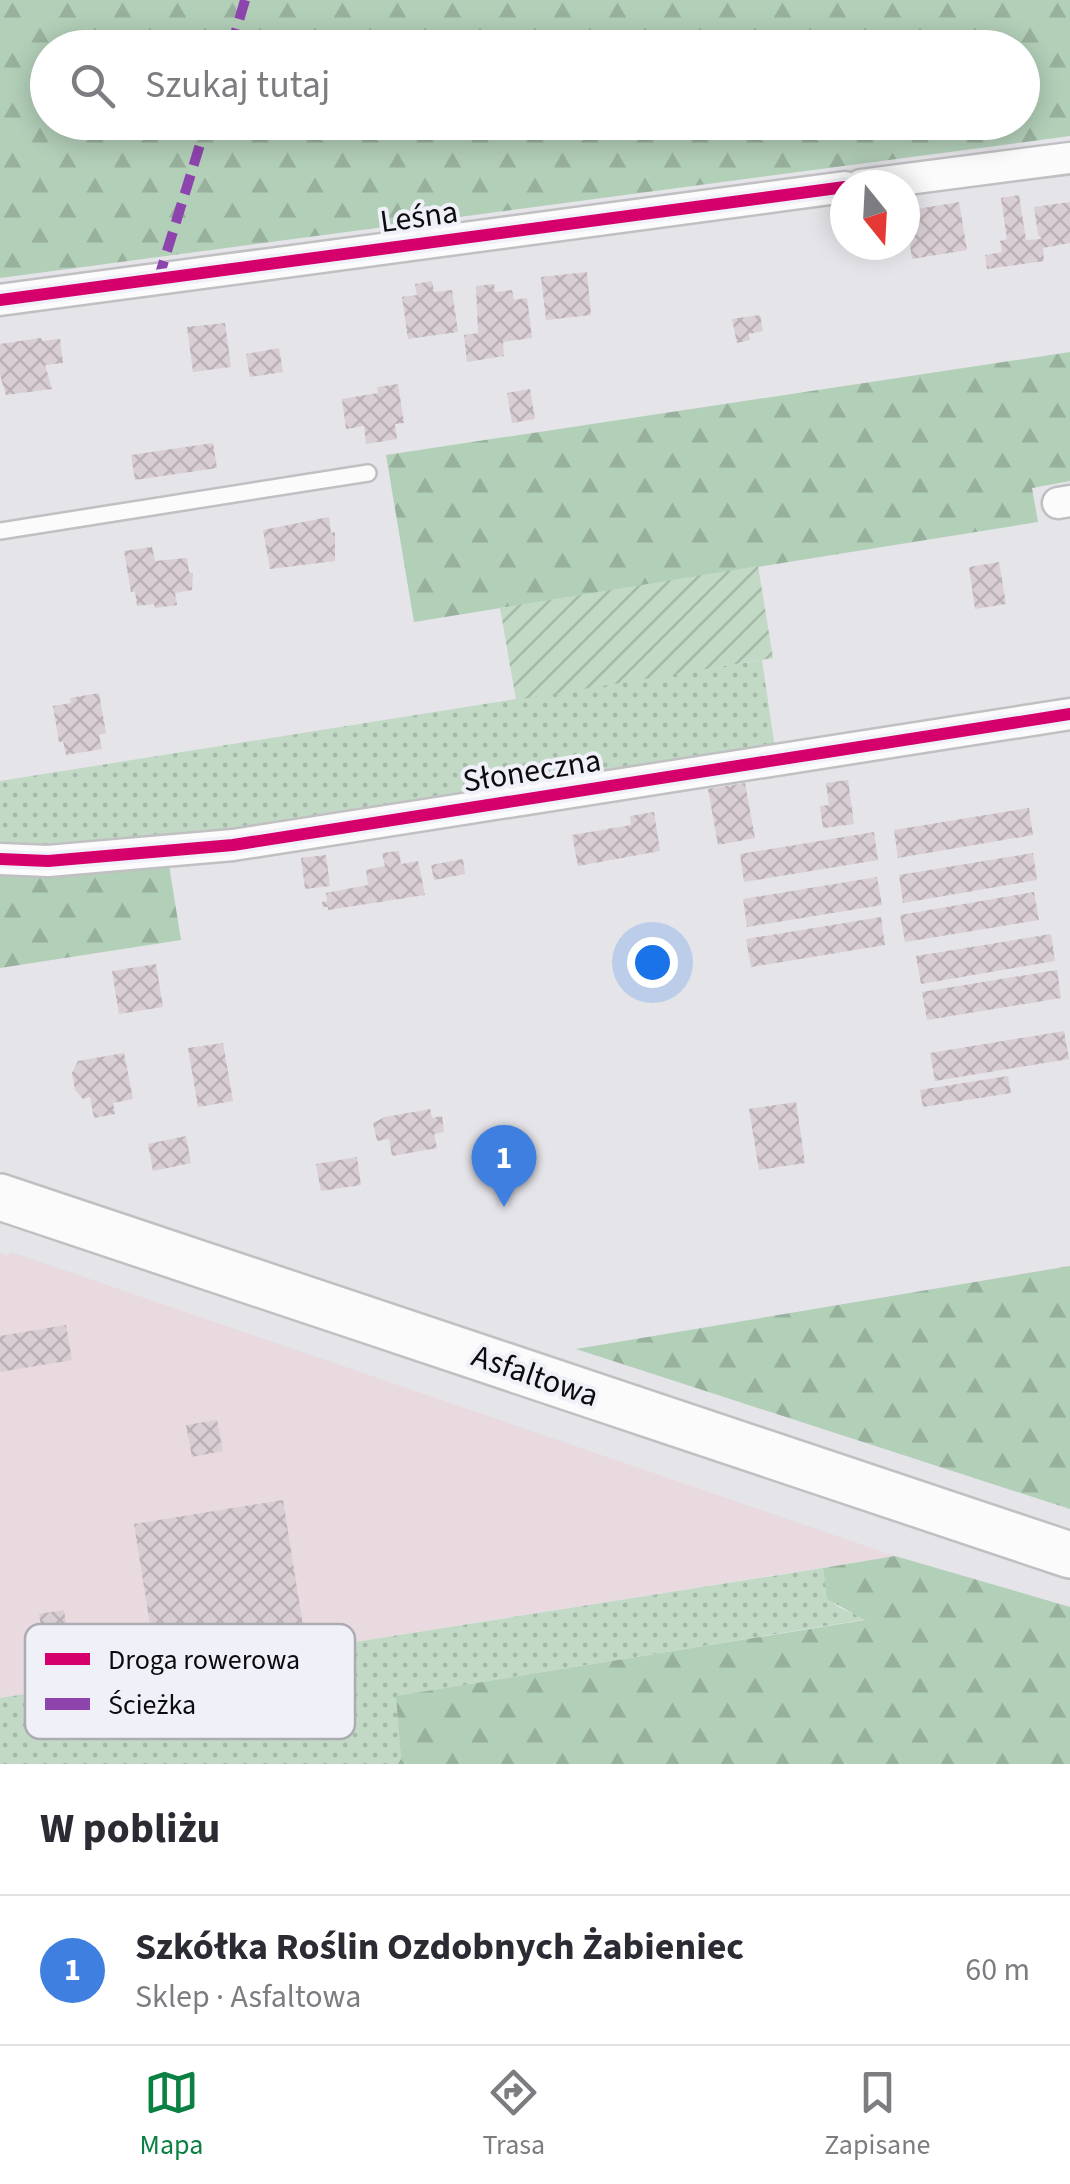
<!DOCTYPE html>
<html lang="pl">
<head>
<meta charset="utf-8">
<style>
  :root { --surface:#fff; --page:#f7f7f7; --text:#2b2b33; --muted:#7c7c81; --line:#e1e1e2; --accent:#0b8043 }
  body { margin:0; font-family:"Source Sans 3",sans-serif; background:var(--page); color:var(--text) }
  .compass { position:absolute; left:830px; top:170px; width:90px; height:90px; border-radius:50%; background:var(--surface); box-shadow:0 5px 25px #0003; rotate:162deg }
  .you { position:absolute; left:652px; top:962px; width:35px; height:35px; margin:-25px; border:8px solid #fff; border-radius:50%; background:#1a73e8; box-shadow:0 0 0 15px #1a73e833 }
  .badge { display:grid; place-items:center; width:65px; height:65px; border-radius:50%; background:var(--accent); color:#fff; font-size:32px; font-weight:700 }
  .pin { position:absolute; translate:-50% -82px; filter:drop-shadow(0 2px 5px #0008) }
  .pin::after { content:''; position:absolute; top:52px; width:35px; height:30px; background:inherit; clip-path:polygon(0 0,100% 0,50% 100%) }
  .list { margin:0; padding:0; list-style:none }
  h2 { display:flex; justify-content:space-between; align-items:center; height:130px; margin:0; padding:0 40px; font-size:42px }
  h2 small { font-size:32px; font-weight:400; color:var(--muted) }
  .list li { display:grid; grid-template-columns:65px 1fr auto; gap:30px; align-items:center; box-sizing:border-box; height:150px; padding:0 40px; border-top:2px solid var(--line) }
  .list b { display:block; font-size:38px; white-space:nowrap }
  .list p { margin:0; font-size:32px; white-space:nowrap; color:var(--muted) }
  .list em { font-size:32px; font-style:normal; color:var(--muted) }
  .icon { flex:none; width:55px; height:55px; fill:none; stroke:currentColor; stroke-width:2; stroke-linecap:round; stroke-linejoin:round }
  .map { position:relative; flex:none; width:1070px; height:1764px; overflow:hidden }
  .search { position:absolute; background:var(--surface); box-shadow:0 5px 25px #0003; left:30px; right:30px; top:30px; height:110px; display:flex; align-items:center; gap:25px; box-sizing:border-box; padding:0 35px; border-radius:55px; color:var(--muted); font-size:38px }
  .sheet { height:280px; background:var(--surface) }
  nav { display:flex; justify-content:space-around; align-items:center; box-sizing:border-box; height:140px; border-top:2px solid var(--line); background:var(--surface); font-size:28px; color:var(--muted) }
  nav a { display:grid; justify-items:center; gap:5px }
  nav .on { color:var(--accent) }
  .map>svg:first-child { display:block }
  .industrial { fill:#e8dadf }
  .grass { fill:url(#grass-dots) }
  .forest { fill:url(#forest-firs); fill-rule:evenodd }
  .garden { fill:url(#garden-furrows) }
  .building { fill:url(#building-cross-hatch) }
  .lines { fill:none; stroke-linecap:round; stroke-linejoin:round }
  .service-casing { stroke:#c0c0c3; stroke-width:20 }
  .minor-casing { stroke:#c0c0c3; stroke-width:35 }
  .primary-casing { stroke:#c0c0c3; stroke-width:50 }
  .service { stroke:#fbfbfc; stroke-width:15 }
  .minor { stroke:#fbfbfc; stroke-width:30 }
  .primary { stroke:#fbfbfc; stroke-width:45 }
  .quiet { stroke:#8e44ad; stroke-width:10; stroke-dasharray:20 10; stroke-linecap:butt }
  .cycleway-casing { stroke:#f0f0f8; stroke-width:19 }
  .cycleway { stroke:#d6006c; stroke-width:12 }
  .labels { text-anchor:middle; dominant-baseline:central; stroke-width:8; stroke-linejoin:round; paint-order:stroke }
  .street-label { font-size:32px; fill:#0c0c0f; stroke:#f0f0f8 }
  .key { fill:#f0f0f8; stroke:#acacb2; stroke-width:2.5 }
  .key-label { font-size:28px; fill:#0c0c0f }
</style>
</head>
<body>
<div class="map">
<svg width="1070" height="1764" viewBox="0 0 1070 1764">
  <defs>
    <pattern id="grass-dots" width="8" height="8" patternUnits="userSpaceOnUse" patternTransform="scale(2.5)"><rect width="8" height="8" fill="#c1d9c5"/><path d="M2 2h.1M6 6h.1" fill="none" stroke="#a5b9a8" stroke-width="1.8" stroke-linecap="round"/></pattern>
    <pattern id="forest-firs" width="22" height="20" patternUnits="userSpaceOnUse" patternTransform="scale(2.5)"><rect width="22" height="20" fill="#b2cfb8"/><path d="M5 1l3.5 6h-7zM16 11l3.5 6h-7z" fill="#98b19d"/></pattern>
    <pattern id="garden-furrows" width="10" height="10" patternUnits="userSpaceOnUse" patternTransform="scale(2.5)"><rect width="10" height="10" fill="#c1d9c5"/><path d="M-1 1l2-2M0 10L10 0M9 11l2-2" fill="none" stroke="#a5b9a8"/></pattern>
    <pattern id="building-cross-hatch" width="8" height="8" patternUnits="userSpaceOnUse" patternTransform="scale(2.5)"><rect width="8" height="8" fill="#daced5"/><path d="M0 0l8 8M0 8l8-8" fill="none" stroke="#bab0b6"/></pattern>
  </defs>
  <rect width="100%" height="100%" fill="#e4e4e9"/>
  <path class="industrial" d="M11 1252 895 1556 0 1698V1253L7 1256Z"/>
  <path class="grass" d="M762 660 775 749 200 842 91 849 0 844V781Z
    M823 1568C829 1609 831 1604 868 1619L397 1696 401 1759 398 1764H0V1698Z"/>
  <path class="forest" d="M0 0H1070V136L0 278ZM48 48H1022V122H48Z
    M1070 352V481L1032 488 1038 522 414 622 386 455Z
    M168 859 181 940 0 968V876L46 868Z
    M1070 1266V1509L576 1349Z
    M895 1556 1070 1607V1764H398L401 1759 396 1696 865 1620 827 1599 823 1568Z"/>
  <path class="garden" d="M758 566 773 658 516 700 500 608Z"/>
  <path class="building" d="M1019 195 1026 240 1042 239 1038 235 1034 207 1070 202V243L1043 248 1044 261 987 269 985 255 1002 252 1000 241 1007 239 1001 198Z
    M959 202 967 250 912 259 905 211Z
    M587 272 591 315 546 320 541 277Z
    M432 281 434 292 452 290 458 332 408 339 402 297 417 295 415 284Z
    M494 284 495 292 512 290 514 300 527 298 532 338 503 342 504 356 467 362 464 335 478 333 476 286Z
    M760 315 763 331 749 334 750 340 737 343 732 319Z
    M225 323 231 367 193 372 187 327Z
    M41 338 42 341 60 339 63 363 45 365 52 389 6 395 0 375V344Z
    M279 348 283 372 250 377 246 354Z
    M398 384 404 423 395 424 397 439 366 444 364 426 346 429 342 399 378 393 377 387Z
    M530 389 535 419 512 423 507 393Z
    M213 443 217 468 135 480 131 455Z
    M329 517 331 533 335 532V561L270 569 263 530Z
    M152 547 155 561 187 558 189 572 193 574 192 590 175 593 177 605 155 608 154 604 137 606 135 591 131 592 124 551Z
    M999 562 1006 604 975 609 969 567Z
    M99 693 106 733 99 735 102 749 66 755 63 741 59 742 53 706 71 703 70 698Z
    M848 780 854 824 823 828 820 806 829 805 826 783Z
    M745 783 755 838 718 845 708 789Z
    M1029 808 1033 835 898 858 894 830Z
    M654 812 660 851 578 866 572 835 631 825 630 816Z
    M874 832 878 860 744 882 740 854Z
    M399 851 401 864 418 861 425 895 328 910V907H323L322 902 327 901 326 893 368 885 366 870 385 866 382 853Z
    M1033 853 1037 880 903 903 899 875Z
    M326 855 330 886 305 889 301 858Z
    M463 859 465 874 434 880 431 865Z
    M877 877 882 905 747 927 743 899Z
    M1034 892 1039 920 905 942 900 915Z
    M881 917 885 945 751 967 746 939Z
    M1051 934 1055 961 921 984 916 956Z
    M156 964 163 1007 119 1014 112 971Z
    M1057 970 1061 998 927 1020 922 992Z
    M1064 1031 1069 1059 935 1081 930 1053Z
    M223 1043 233 1101 198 1107 188 1048Z
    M124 1053 133 1099 113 1103 115 1114 94 1118 90 1097 83 1099 75 1090 72 1073 78 1061Z
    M1008 1076 1011 1093 923 1107 920 1090Z
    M796 1102 805 1163 759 1170 749 1109Z
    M430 1109 432 1118 442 1116 444 1132 434 1134 437 1148 392 1156 389 1139 377 1141 373 1123 385 1117Z
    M186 1136 191 1163 153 1171 148 1144Z
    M357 1157 361 1185 321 1191 316 1164Z
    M66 1325 72 1360 0 1372V1336Z
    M217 1420 223 1451 192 1457 186 1425Z
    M283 1500 304 1632 155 1656 134 1524Z
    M64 1610 70 1648 45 1652 39 1614Z"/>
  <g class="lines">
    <defs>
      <path id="service" d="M0 531 368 473"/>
      <path id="minor" d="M861 185 1070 158
        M0 300 845 187
        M1058 503 1070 501
        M0 859 48 861 233 845 1070 714"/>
      <path id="primary" d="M0 1197 1070 1555"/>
    </defs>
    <use href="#service" class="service-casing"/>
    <use href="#minor" class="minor-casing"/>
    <use href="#primary" class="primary-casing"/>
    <use href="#service" class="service"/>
    <use href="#minor" class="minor"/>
    <use href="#primary" class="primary"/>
    <path class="quiet" d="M231 48 245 0
      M158 280 207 122"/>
    <defs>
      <path id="cycleway" d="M0 300 845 187
        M0 859 48 861 233 845 1070 714"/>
    </defs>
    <use href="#cycleway" class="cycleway-casing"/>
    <use href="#cycleway" class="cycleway"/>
  </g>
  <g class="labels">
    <g class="street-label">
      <text transform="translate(419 217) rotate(-8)">Leśna</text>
      <text transform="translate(532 771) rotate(-9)">Słoneczna</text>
      <text transform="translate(535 1376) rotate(19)">Asfaltowa</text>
    </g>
  </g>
  <rect x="25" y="1624" width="330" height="115" rx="15" class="key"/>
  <rect x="45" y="1653" width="45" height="12" fill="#d6006c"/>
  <rect x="45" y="1698" width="45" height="12" fill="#8e44ad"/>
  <g class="key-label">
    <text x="108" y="1669">Droga rowerowa</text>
    <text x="108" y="1714">Ścieżka</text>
  </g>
</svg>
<svg class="compass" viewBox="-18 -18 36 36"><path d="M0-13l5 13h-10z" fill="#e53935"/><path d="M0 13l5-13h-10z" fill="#7c7c81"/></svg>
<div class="you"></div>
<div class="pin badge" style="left:504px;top:1207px;background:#3f7fe0">1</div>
<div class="search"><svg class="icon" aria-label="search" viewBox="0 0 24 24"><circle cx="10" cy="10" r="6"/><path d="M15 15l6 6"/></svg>Szukaj tutaj</div>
</div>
<section class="sheet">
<h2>W pobliżu<small></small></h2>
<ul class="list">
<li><span class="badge" style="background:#3f7fe0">1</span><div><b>Szkółka Roślin Ozdobnych Żabieniec</b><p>Sklep · Asfaltowa</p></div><em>60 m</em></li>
</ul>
</section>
<nav>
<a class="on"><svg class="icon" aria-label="map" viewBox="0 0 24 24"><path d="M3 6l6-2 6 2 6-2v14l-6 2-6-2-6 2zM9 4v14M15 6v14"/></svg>Mapa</a>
<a><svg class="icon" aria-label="directions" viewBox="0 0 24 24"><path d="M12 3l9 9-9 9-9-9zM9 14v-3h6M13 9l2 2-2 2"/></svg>Trasa</a>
<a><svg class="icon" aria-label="saved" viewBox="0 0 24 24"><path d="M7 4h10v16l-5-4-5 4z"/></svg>Zapisane</a>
</nav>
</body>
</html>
